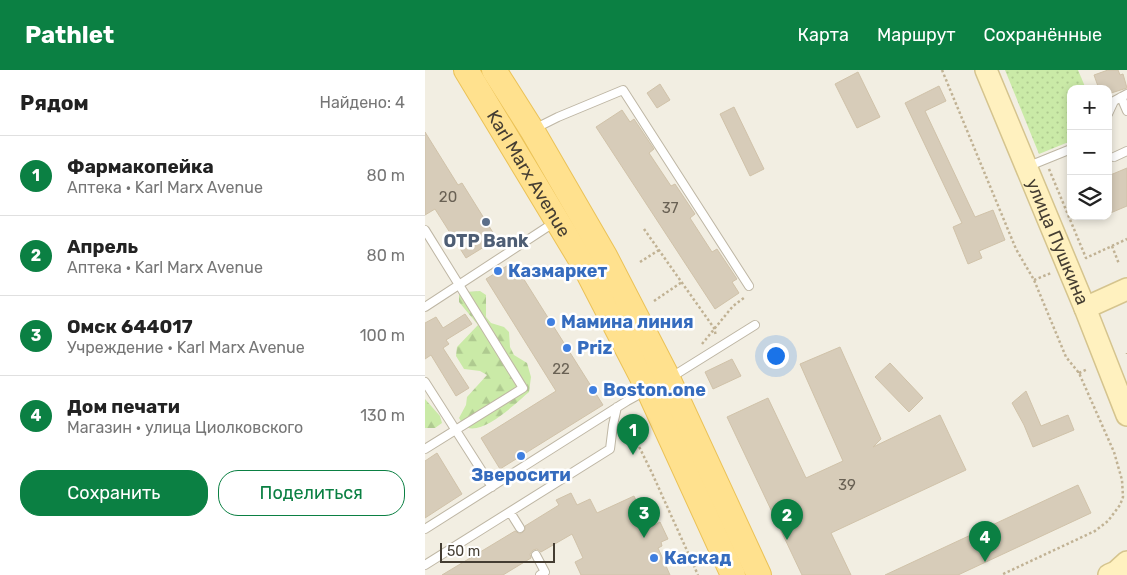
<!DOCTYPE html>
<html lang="ru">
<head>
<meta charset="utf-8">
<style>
  :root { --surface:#fff; --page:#f2f2f2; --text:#222; --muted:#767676; --line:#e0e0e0; --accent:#0b8043 }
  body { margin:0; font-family:Rubik,sans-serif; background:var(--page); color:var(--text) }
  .controls { position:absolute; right:15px; top:15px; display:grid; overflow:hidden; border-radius:10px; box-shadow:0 2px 8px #0003 }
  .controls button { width:45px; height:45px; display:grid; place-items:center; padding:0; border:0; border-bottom:1px solid var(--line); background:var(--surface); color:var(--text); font:25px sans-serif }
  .scale { position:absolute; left:15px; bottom:12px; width:115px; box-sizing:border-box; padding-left:5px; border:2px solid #443d32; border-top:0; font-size:14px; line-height:18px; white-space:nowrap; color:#443d32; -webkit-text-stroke:4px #fff; paint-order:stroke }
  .you { position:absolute; left:350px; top:285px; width:18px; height:18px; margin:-12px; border:4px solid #fff; border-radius:50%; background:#1a73e8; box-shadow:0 0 0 8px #1a73e833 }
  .badge { display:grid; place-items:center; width:32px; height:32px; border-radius:50%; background:var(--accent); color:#fff; font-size:16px; font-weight:700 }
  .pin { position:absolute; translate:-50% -41px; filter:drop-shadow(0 1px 2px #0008) }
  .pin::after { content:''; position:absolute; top:26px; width:18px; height:15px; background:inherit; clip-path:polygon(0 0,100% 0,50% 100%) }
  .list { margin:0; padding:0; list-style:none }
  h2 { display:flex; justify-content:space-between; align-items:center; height:65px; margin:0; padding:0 20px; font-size:21px }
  h2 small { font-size:16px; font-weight:400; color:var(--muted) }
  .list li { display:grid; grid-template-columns:32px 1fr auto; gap:15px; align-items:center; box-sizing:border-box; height:80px; padding:0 20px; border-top:1px solid var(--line) }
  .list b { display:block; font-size:19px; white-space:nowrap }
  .list p { margin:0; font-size:16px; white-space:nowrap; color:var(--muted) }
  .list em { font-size:16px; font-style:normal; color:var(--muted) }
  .actions { display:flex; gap:10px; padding:15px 20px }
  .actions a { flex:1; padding:11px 0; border:1px solid var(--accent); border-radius:20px; text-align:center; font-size:18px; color:var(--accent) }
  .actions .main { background:var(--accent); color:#fff }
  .icon { flex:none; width:28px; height:28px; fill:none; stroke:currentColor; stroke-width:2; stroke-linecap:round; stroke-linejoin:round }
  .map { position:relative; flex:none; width:702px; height:505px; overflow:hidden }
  header { display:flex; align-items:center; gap:30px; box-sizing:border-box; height:70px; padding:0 25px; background:var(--accent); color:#fff }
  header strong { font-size:24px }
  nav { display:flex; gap:28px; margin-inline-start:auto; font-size:18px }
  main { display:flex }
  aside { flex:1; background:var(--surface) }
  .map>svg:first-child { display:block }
  .grass { fill:url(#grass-dots) }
  .forest { fill:url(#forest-firs) }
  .building { fill:#d7ccb9; stroke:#d0c2a9 }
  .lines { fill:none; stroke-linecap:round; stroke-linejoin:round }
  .lane-casing { stroke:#beb6a4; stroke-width:10 }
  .secondary-casing { stroke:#d5c48e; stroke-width:24 }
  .primary-casing { stroke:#ebc257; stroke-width:26 }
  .path { stroke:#c1b294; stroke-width:2.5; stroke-dasharray:2.5 2.5; stroke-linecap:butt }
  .lane { stroke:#fff; stroke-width:8 }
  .secondary { stroke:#fff1bf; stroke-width:21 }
  .primary { stroke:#ffe18e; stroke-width:24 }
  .service-dot { fill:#5c6f8a; stroke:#fff; stroke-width:2 }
  .shop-dot { fill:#3f7fe0; stroke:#fff; stroke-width:2 }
  .labels { text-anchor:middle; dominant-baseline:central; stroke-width:5; stroke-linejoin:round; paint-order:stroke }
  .number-label { font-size:15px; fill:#696154 }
  .street-label { font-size:18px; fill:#443d32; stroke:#fff }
  .service-label { font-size:18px; font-weight:bold; fill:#4e5e75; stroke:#fff }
  .shop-label { font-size:18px; font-weight:bold; fill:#366cbe; stroke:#fff; text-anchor:start }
</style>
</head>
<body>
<header>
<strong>Pathlet</strong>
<nav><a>Карта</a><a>Маршрут</a><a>Сохранённые</a></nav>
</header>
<main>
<aside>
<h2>Рядом<small>Найдено: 4</small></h2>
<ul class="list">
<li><span class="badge">1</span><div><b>Фармакопейка</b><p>Аптека · Karl Marx Avenue</p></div><em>80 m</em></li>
<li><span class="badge">2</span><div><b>Апрель</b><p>Аптека · Karl Marx Avenue</p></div><em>80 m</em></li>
<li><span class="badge">3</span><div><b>Омск 644017</b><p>Учреждение · Karl Marx Avenue</p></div><em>100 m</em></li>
<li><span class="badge">4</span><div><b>Дом печати</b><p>Магазин · улица Циолковского</p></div><em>130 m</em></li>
</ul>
<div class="actions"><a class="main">Сохранить</a><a>Поделиться</a></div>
</aside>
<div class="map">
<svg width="702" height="505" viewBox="0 0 702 505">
  <defs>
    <pattern id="grass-dots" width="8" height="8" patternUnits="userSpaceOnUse" patternTransform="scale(1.25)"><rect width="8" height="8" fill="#caeaa7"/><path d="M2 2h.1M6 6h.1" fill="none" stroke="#afca90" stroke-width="1.8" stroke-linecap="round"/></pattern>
    <pattern id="forest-firs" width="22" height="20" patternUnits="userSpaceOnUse" patternTransform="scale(1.25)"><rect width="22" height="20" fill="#caeaa7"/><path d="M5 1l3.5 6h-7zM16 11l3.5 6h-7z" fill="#afca90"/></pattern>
  </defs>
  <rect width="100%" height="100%" fill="#f2eee2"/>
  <path class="grass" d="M580 0H653L661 19H646V71L614 84Z"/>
  <path class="forest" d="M55 221 61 225V247L66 253 79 257 84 262 85 277 89 285 102 293 106 307 104 322C92 332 54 370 38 355 36 353 36 350 34 348L41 335 42 327 62 305 55 301 39 299 31 286 32 277 53 255 34 232V225L41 222Z
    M0 329 15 346 17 353 10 358H0Z"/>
  <path class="building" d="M683 0H693L695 5 698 4 702 18 683 24V19H674L669 5Z
    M433 2 455 47 432 58 410 14Z
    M235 14 245 30 232 38 222 23Z
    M514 16 521 31 500 41 550 147 568 140 580 170 554 181 557 188 543 194 528 157 537 153 480 33Z
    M309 37 339 99 325 106 295 44Z
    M197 40 205 52 209 49 229 79 224 83 246 116 250 114 270 144 265 148 287 182 292 179 312 209 307 212 314 223 290 239 171 57Z
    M0 62 33 115 37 113 72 169 41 188 10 139 0 145Z
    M702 98V136L683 144V106Z
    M88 192 178 335 75 399 56 368 131 321 61 209Z
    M40 244 47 254 21 270 24 274 18 278 44 318 31 326 6 285 0 289V253L11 247 18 258Z
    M415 277 456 369 448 377 515 345 541 400 406 463 426 505H377L302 347 343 328 381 408 418 391 375 294Z
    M307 289 316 306 288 319 280 302Z
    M465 293 498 328 484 342 450 307Z
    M601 321 616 356 643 345 649 360 608 377 599 355 587 333Z
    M12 383 37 424 0 448V391Z
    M653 415 666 443 533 505H460Z
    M146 423 152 435 165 429 172 443 209 426 224 458 235 452 243 469 236 472 237 476 233 478 245 505H156L150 492 158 488 147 464 116 482 112 479 108 480 105 484 106 488 78 505H17L90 461 95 464 98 462 100 460V456L134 435 131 430Z"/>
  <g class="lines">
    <defs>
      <path id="lane" d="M696 27 702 41
        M683 44 689 31 702 24
        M109 59 133 47 198 20 324 216
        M689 87 702 81
        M604 96 646 79
        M0 160 98 318 0 379
        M0 237 130 152
        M245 308 330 255
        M0 312 67 417
        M85 442 95 458
        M0 459 202 331 222 320
        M111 485 120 502 115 505
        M0 495 185 379 188 355 192 337"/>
      <g id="secondary">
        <path id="s1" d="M561 0 660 238 702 345"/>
        <path d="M660 238 702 219"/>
        <path d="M684 505 691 502 702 492"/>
      </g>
      <g id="primary">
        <path id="s2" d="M41 0 160 197 223 319 308 505"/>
        <path d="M69 0 107 60 180 186 241 304 334 505"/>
      </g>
    </defs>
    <use href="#lane" class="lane-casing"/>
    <use href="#secondary" class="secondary-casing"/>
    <use href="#primary" class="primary-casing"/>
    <path class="path" d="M517 0 591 179 609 210 641 287 654 303 689 382 697 410 698 427 695 435 683 451 670 461 576 505
      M624 99 661 188 702 169
      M219 159 289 258 291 266
      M687 176 694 194
      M215 192 234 180
      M609 210 626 203
      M229 231 257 212
      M277 274 308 236 320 227
      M702 284V283
      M654 303 663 299
      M201 350 227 403 273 505"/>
    <use href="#lane" class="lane"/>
    <use href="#secondary" class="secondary"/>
    <use href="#primary" class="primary"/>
  </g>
  <circle class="service-dot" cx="61" cy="152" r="5"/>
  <g class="shop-dot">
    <circle cx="73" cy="201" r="5"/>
    <circle cx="126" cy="252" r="5"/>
    <circle cx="142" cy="278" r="5"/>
    <circle cx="168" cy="320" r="5"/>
    <circle cx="96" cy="386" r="5"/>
    <circle cx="229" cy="488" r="5"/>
  </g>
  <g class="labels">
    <g class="number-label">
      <text x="23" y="127">20</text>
      <text x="245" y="138">37</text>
      <text x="136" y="299">22</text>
      <text x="422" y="415">39</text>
    </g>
    <g class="street-label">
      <text stroke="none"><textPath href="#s2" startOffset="121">Karl Marx Avenue</textPath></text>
      <text stroke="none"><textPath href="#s1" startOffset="186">улица Пушкина</textPath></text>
    </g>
    <g class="service-label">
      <text x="61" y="171">OTP Bank</text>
    </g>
    <g class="shop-label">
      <text x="83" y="201">Казмаркет</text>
      <text x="136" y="252">Мамина линия</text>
      <text x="152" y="278">Priz</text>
      <text x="178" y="320">Boston.one</text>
      <text x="96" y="405" text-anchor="middle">Зверосити</text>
      <text x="239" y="488">Каскад</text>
    </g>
  </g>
</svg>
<div class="controls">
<button>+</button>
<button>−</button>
<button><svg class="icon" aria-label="layers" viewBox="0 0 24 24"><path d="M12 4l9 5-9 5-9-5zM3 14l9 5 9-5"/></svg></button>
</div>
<div class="scale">50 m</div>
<div class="you"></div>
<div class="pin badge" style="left:208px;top:385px">1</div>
<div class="pin badge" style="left:362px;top:470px">2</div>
<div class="pin badge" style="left:219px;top:468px">3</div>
<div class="pin badge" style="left:560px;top:492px">4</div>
</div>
</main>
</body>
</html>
